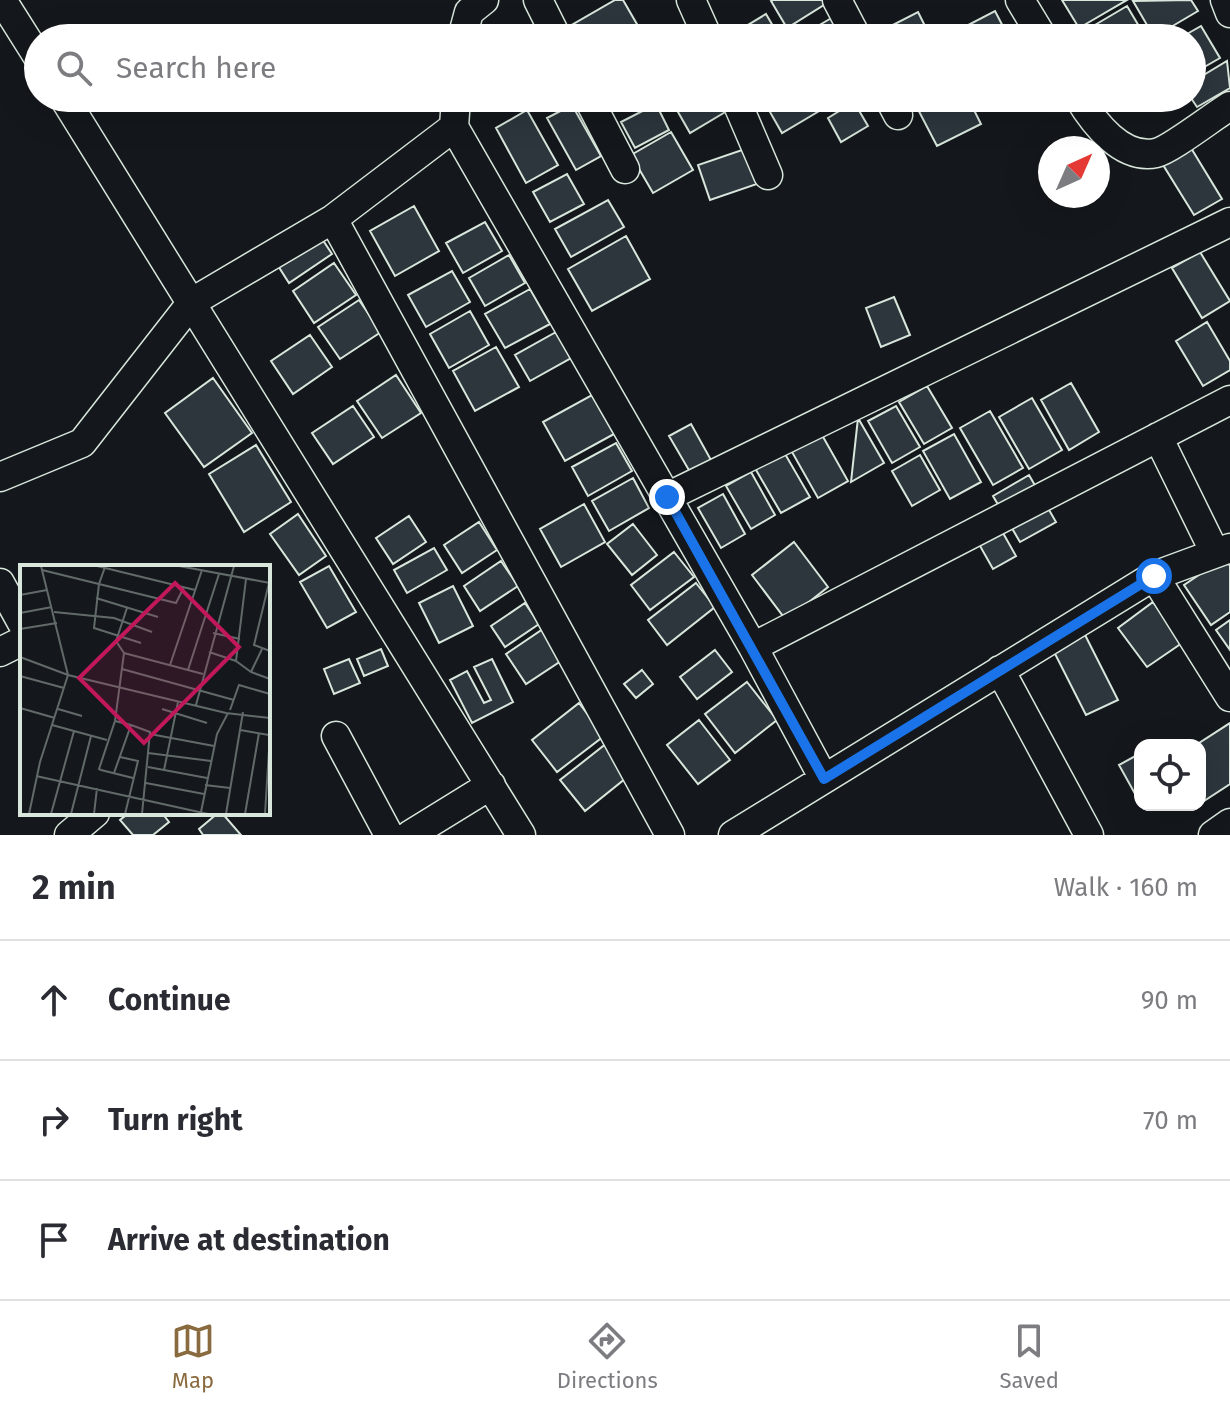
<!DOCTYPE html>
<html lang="en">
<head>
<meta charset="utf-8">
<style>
  :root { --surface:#fff; --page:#f2f2f3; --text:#2b2b33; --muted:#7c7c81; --line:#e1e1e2; --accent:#8a6a3f }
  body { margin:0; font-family:"Fira Sans",sans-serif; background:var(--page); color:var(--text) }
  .controls { position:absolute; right:24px; bottom:24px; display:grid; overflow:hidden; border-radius:16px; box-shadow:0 8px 32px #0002 }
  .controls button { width:72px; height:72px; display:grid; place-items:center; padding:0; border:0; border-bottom:2px solid var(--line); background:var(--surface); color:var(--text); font:40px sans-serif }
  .compass { position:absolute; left:1038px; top:136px; width:72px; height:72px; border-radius:50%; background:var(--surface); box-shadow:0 8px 32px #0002; rotate:45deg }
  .stop { position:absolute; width:24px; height:24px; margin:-18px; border:6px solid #1a73e8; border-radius:50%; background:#fff }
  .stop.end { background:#1a73e8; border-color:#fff; box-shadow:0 2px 8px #0008 }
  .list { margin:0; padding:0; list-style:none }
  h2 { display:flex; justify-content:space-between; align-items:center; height:104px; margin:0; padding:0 32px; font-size:34px }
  h2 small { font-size:26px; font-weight:400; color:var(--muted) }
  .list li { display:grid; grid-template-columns:52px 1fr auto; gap:24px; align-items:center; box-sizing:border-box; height:120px; padding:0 32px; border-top:2px solid var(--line) }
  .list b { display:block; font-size:30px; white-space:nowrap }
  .list em { font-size:26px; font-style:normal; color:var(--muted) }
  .icon { flex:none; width:44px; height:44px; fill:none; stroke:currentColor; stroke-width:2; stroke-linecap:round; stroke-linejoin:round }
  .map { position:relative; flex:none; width:1230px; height:835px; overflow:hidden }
  .search { position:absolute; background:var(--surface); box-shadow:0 8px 32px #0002; left:24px; right:24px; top:24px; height:88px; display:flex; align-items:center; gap:20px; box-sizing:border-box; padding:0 28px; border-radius:44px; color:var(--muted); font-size:30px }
  .sheet { height:464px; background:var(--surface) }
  nav { display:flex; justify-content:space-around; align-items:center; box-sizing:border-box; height:112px; border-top:2px solid var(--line); background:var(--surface); font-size:22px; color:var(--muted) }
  nav a { display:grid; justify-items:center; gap:4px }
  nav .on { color:var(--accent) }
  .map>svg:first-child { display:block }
  .building { fill:#2c363c; stroke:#d8e6dc; stroke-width:2 }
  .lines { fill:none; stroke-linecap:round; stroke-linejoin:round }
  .street-casing { stroke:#d8e6dc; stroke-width:31 }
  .street { stroke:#14181c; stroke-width:28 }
  .route { stroke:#1a73e8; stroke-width:10 }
  .inset-road { fill:none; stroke:#626a69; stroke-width:2 }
  .view { fill:#c2185b; fill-opacity:0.15; stroke:#c2185b; stroke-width:4 }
  .inset-edge { fill:none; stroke:#d8e6dc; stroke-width:4 }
</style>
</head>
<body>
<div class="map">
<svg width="1230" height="835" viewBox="0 0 1230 835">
  <rect width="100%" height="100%" fill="#14181c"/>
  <path class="building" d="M615 0H623L638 26 617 38H576L570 26Z
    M832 0 787 28 771 1 773 0Z
    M1062 0H1127L1079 28Z
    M1191 0 1198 11 1154 37 1133 1Z
    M1127 6 1146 38H1087L1083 32Z
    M995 11 1009 38H948L947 36Z
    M918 12 931 38H884L881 31Z
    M766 14 780 38H735L733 34Z
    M835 16 848 38H797Z
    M1201 26 1220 58 1192 74V38H1180Z
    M1227 61 1230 88 1197 107 1191 98 1192 82Z
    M528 98H551L533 108Z
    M608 98H633L614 109Z
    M670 98H719L727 111 690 133Z
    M779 98H814L821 110 782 133 766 105Z
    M912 98H968L981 124 937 146Z
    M854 102 868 126 841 142 828 118Z
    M656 104 669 130 635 148 621 122Z
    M572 105 601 156 576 170 547 118Z
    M527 110 558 165 526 183 496 128Z
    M671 132 693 170 653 193 631 155Z
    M1188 143 1222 199 1194 215 1160 160Z
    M745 149 757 184 710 200 698 165Z
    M567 174 584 204 550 222 533 192Z
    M608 200 624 227 571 257 555 229Z
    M414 206 439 251 395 276 370 231Z
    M309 219 332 254 289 283 266 247Z
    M485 222 502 251 463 273 446 243Z
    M626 236 650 279 592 311 568 269Z
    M1200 252 1230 301 1202 318 1172 268Z
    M509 255 525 283 485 306 469 278Z
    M334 263 356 295 314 323 293 291Z
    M452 271 470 302 426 327 408 295Z
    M530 289 550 324 505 348 485 314Z
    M894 297 910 335 881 347 866 308Z
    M359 300 381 332 340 359 318 327Z
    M470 311 489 345 449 368 430 334Z
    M1207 322 1230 361V370L1203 386 1176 341Z
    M556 332 571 358 530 381 515 355Z
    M310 335 332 367 293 394 271 361Z
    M496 347 519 387 475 411 453 371Z
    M396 375 421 413 382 438 357 401Z
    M213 378 252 433 204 467 165 413Z
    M1071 383 1099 432 1069 450 1041 400Z
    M927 386 952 428 924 444 899 402Z
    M592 395 614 434 565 461 543 422Z
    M1032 398 1062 450 1029 469 999 417Z
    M353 406 374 437 333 464 312 433Z
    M896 406 920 447 892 463 868 421Z
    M990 411 1023 468 993 485 960 428Z
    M858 418 884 463 851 482Z
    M691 424 711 460 690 472 669 436Z
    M954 434 981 482 950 499 923 451Z
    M822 435 848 481 818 498 792 452Z
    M616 443 632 471 588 496 572 467Z
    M256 445 291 502 244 532 209 474Z
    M781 447 810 497 781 513 752 463Z
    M920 455 940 490 912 506 892 471Z
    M751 472 775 515 751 529 726 486Z
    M1029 475 1056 522 1020 542 993 496Z
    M633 478 649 508 609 531 592 501Z
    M723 494 745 534 721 548 698 508Z
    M584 504 605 542 561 567 540 529Z
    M298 514 326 556 299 575 270 534Z
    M409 516 426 542 393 564 376 538Z
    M994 517 1016 556 993 569 971 530Z
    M479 522 497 550 462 573 444 545Z
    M633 524 657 555 632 575 607 544Z
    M794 542 828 587 786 620 752 575Z
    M434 548 447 570 407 593 394 570Z
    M674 552 694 577 650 610 631 585Z
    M1224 558 1230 566V612L1211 625 1184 585Z
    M501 561 518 586 480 611 464 586Z
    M329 566 356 612 327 628 300 582Z
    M696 583 715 607 667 645 648 620Z
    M453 586 473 626 439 643 419 603Z
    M1153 602 1182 643 1147 667 1118 628Z
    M525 603 539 624 505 647 491 626Z
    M1230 620V650L1216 630Z
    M1080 625 1118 700 1086 715 1048 640Z
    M543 629 564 659 526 684 506 654Z
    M381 649 388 666 364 676 357 659Z
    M715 650 732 672 697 699 680 677Z
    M349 659 360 683 334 694 324 669Z
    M492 659 513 702 472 723 450 680 467 671 484 703 491 700 474 667Z
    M642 670 653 684 636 698 624 684Z
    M747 682 777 720 735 753 705 714Z
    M579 703 604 736 557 772 532 740Z
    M699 720 730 760 698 784 667 745Z
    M1230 723V784L1201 803 1200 745H1196Z
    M607 743 631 774 585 811 560 780Z
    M1139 754 1140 801H1139L1119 765Z
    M129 813H162L169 822 153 835H133L120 820Z
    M218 813H222L241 835H203L199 829Z"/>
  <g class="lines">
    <defs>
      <path id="street" d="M2 0 38 57
        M538 0 557 38
        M691 0 708 38
        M837 0 857 38
        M1020 0 1043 38
        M1225 0 1230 13
        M462 38 469 12 484 0
        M64 98 521 835
        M588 98 625 169
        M735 98 768 175
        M889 98 898 115
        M1079 98C1094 123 1122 160 1156 153 1170 150 1215 115 1230 106
        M454 127 753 647 824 779
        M333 219 670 835
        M1158 437 1214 551
        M0 477 82 443 192 302 333 219 454 127 456 98
        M667 497 1230 222
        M1154 576 1230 697
        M0 583 22 623
        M753 647 1230 400
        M0 652 22 641
        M1000 670 1089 835
        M336 736 389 835
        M69 835 95 813
        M410 835 491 785
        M733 835 1154 576 1230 548
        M1213 835 1230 823"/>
    </defs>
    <use href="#street" class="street-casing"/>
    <use href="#street" class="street"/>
  </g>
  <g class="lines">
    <path class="route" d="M667 497 824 779 1154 576"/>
  </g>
  <g transform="translate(20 565)">
    <rect width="250" height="250" fill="#14181c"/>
    <path class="inset-road" d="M77 1 175 25M159 1 250 18M22 5 79 19 85 2M226 14 216 96 231 107M249 18 234 80 250 86M0 30 27 25M76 33 138 52M34 47 94 53 132 67M0 48 32 42M0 64 37 58M193 68 220 74M121 78 74 63 79 19 156 38 164 22M242 84 231 107 250 114M189 87 216 96M104 88 183 109M0 92 48 110 206 148 250 153M150 100 182 5M102 104 214 135M168 105 199 9M0 111 44 123M176 140 214 1M0 143 35 153M38 144 62 151M142 144 187 158M210 145 219 120 250 129M95 156 104 88 96 76 107 43M32 160 87 175M111 160 130 167 122 249M220 165 249 170M130 169 194 181M128 188 191 196M100 192 118 196 105 249M128 202 187 213M144 205 158 137M94 208 111 160 95 156 79 204 81 205 113 213M16 211 188 249M126 218 184 229M185 220 210 223M181 247 197 169 208 148M9 249 20 197 48 110 21 1M31 249 54 166M51 249 71 171M74 249 77 223M206 249 223 147M225 249 239 168M245 249 250 169"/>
    <path class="view" d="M155 18 219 82 124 178 59 113Z"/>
    <rect width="250" height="250" class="inset-edge"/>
  </g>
</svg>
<div class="controls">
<button><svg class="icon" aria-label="locate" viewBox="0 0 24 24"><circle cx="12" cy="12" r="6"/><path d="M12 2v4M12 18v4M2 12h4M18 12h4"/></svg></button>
</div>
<svg class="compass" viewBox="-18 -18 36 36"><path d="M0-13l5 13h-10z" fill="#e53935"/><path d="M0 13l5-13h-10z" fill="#7c7c81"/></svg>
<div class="stop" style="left:1154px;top:576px"></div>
<div class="stop end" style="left:667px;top:497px"></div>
<div class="search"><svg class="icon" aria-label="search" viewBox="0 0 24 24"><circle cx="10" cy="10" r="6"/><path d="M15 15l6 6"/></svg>Search here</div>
</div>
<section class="sheet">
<h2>2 min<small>Walk · 160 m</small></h2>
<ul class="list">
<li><svg class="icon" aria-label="ahead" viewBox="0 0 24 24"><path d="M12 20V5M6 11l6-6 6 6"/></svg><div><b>Continue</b></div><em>90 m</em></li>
<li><svg class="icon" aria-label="right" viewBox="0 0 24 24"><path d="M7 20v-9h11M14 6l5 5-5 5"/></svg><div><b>Turn right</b></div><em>70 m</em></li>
<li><svg class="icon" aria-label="arrive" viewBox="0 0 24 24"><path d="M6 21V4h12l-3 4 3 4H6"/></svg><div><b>Arrive at destination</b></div></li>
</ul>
</section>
<nav>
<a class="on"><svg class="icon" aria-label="map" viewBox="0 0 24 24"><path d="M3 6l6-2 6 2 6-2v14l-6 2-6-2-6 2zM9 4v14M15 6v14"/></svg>Map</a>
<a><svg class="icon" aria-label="directions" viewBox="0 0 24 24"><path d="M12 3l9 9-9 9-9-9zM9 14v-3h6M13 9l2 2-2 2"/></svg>Directions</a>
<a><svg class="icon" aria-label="saved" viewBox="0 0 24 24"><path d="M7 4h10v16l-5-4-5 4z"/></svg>Saved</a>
</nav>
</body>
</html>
